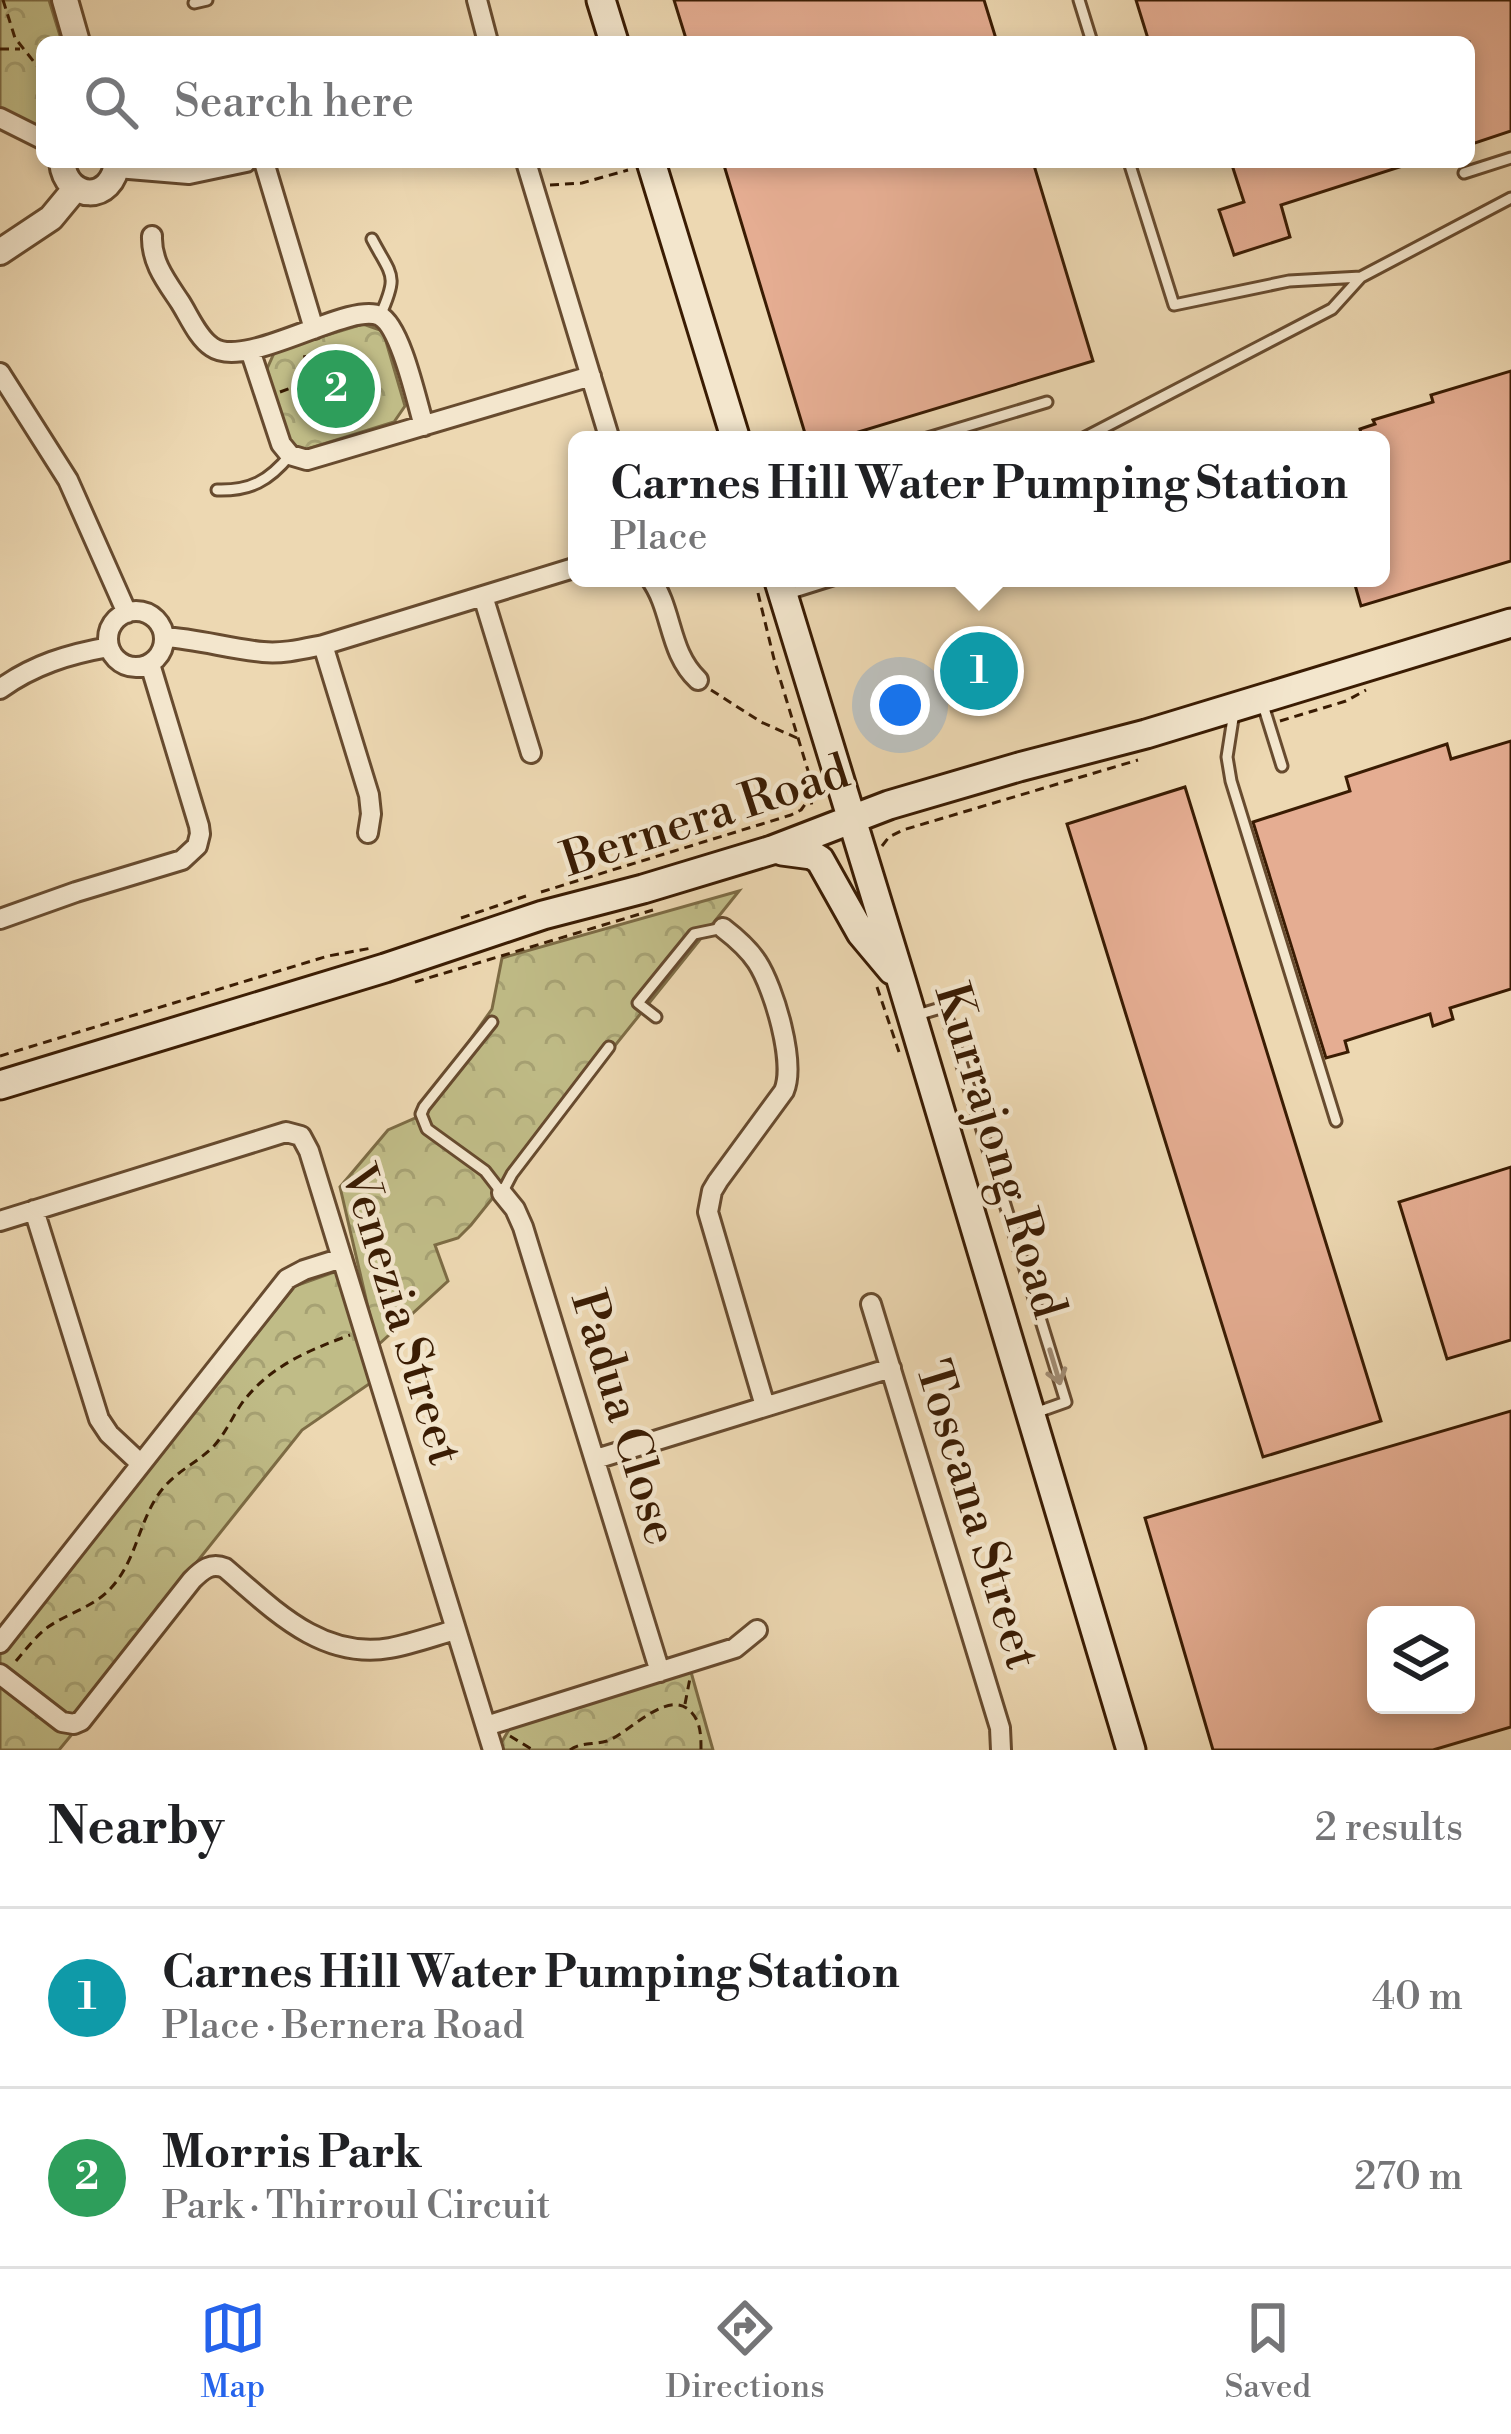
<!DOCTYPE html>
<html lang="en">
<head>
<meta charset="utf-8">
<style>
  :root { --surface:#fff; --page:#f6f6f6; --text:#202124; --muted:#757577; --line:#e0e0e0; --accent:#2563eb }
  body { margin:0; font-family:"Libre Bodoni",serif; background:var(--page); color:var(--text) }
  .controls { position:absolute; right:36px; bottom:36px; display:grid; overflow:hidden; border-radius:18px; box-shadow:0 6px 18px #0003 }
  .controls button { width:108px; height:108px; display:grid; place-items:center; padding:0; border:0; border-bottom:3px solid var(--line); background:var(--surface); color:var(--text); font:60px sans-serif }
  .you { position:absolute; left:900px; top:705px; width:42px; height:42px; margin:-30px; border:9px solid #fff; border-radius:50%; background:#1a73e8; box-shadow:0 0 0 18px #1a73e833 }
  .badge { display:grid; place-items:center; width:78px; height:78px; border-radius:50%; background:var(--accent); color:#fff; font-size:39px; font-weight:700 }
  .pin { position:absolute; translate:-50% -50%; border:6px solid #fff; box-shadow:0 3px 12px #0006 }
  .popup { position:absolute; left:568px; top:431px; width:822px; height:156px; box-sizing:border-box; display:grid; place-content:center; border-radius:18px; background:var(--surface); filter:drop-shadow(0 3px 9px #0005); font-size:39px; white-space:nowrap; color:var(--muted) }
  .popup b { font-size:45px; color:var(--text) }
  .popup::after { content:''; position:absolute; left:50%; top:100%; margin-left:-24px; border:24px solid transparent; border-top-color:var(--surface) }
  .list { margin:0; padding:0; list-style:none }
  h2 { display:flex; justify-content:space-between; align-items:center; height:156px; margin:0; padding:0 48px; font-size:51px }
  h2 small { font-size:39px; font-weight:400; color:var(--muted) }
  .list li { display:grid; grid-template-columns:78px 1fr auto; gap:36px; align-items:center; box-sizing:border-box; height:180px; padding:0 48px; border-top:3px solid var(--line) }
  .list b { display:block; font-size:45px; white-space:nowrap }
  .list p { margin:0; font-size:39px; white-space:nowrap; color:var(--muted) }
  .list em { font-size:39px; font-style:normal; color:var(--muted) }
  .icon { flex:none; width:66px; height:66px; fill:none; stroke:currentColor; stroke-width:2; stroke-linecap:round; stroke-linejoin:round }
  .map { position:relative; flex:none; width:1511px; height:1750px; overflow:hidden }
  .search { position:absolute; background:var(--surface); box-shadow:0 6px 18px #0003; left:36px; right:36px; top:36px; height:132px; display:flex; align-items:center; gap:30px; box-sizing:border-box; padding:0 42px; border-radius:18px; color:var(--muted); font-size:45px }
  .sheet { height:516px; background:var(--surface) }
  nav { display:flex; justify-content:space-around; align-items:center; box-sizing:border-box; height:168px; border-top:3px solid var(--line); background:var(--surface); font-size:33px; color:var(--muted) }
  nav a { display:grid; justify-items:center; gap:6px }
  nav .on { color:var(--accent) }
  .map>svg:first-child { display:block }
  .park { fill:url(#park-crowns); stroke:#7d6c45; stroke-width:3 }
  .building { fill:#e5ad92; stroke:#3a1c03; stroke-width:3; fill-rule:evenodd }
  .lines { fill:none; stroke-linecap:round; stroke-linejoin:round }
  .service-casing { stroke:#674b2f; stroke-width:15 }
  .minor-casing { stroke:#674b2f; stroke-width:24 }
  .tertiary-casing { stroke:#674b2f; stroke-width:30 }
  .secondary-casing { stroke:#3a1c03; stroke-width:33 }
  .path { stroke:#3a1c03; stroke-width:3; stroke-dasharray:9 6; stroke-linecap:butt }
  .service { stroke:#f3e6cd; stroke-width:9 }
  .minor { stroke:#f3e6cd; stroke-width:18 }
  .tertiary { stroke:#f3e6cd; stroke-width:24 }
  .secondary { stroke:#f3e6cd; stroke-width:27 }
  .oneway { stroke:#a08b72 }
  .labels { text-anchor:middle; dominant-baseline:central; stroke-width:9; stroke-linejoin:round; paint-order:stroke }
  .street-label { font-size:48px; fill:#3a1c03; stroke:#f3e6cd }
</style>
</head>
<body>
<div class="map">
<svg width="1511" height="1750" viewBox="0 0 1511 1750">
  <defs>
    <pattern id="park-crowns" width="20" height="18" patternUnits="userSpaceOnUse" patternTransform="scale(3)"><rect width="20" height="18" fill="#c0bc87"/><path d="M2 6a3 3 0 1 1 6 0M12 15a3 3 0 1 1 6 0" fill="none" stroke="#a6a173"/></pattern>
  </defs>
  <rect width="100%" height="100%" fill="#edd8b2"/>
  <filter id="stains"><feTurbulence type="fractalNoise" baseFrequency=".00167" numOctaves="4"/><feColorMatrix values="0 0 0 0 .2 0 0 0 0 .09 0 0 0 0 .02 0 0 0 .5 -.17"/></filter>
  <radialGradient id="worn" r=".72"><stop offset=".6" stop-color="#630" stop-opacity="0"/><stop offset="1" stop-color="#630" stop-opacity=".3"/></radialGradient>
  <path class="park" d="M0 0H49L62 42H42V129L0 110Z
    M363 324 383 331 405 406 394 422 304 450 288 442 266 371 275 351Z
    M739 891 471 1225 458 1238 435 1245 448 1281 377 1346 340 1187 388 1130 415 1118 492 1009 502 958Z
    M337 1271 372 1382 302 1430 75 1715 59 1713 0 1666V1652L295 1286Z
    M691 1672 713 1750H500L499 1747 511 1726Z
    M0 1680 73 1733 59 1750H0Z"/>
  <path class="building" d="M674 0H984L997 42H687Z
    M1136 0H1511V131L1469 145V42H1149Z
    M723 162H1033L1093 361 832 440H807Z
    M1231 162H1406V165L1281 205 1290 237 1234 255 1219 210 1244 202Z
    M1511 371V561L1361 606 1353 578H1381V440H1363L1360 429 1375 424 1373 420 1433 402 1431 395Z
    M985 646 998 689 973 697 961 653Z
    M1511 741V989L1450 1008 1453 1019 1433 1026 1430 1014 1345 1041 1348 1052 1326 1058 1253 822 1350 791 1346 777 1447 744 1451 759Z
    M1185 787 1381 1421 1263 1457 1067 824Z
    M1511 1167V1340L1447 1359 1399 1202Z
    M1511 1411V1727L1433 1750H1213L1145 1518ZM1376 1615H1466V1705H1376Z"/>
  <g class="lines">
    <defs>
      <path id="service" d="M1079 0 1092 42
        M194 3 207 0
        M1129 162 1174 305 1289 281 1361 277 1511 198
        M1464 173 1511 158
        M372 239C392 277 399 274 380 316
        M921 440 1047 402
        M1000 440H1003
        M1080 440 1332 309 1361 277
        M217 490C250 491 269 481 290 455
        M788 594 839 578
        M1263 705 1282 766
        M1234 712 1227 757 1231 781 1336 1121
        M917 1015 944 1007 1066 1402 1035 1413
        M656 1017 638 1003 694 934 723 928
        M492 1022 424 1107 421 1114 427 1129 485 1171 502 1193 512 1174 609 1047"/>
      <path id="minor" d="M477 0 488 42
        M0 118 42 139
        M264 162 314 329
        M526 162 610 440
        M117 168 189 174 246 162
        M152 236C151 262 166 281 180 302 189 316 198 338 212 347 246 371 349 301 380 316 401 327 417 403 424 426
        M250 350 281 444 290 455 307 460 591 376
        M0 373 68 480 127 613
        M650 578C673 609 668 652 698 680
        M483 596 531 753
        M108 639a28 28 0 1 1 56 0a28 28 0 1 1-56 0Z
        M164 637C198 639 230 649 263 652 283 654 303 649 323 645L577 567
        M323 645 369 795 371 814 368 833
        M0 689C33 665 69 654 109 647
        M0 919 76 892 182 860 197 846 200 834 199 826 150 664
        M723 928C736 938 748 948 757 962 774 988 796 1063 784 1091L718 1181 712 1191 708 1212 765 1406
        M502 1193 515 1209 523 1227 660 1672
        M34 1210 99 1419 109 1434 141 1464
        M0 1221 286 1132 301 1136 309 1151 493 1750
        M871 1304 1000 1728 1001 1750
        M596 1459 891 1368
        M0 1643 287 1279 304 1270 342 1258
        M0 1674 62 1722 74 1724 81 1721 192 1580C202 1570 211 1562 225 1568 273 1609 321 1660 390 1648 412 1644 434 1636 455 1630
        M486 1726 735 1648 757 1630"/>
      <path id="tertiary" d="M65 0 77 42
        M62 162C66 202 113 203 117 162
        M0 252 51 218 75 189"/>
      <path id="secondary" d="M601 0 614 42
        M651 162 736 440
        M778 578 902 983 1131 1750
        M782 851 812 855 820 860 861 933 892 970
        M0 1085 385 968 543 915 643 889 772 850 889 805 1019 767 1146 734 1511 623"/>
    </defs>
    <use href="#service" class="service-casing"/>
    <use href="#minor" class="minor-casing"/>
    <use href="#tertiary" class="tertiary-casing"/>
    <use href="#secondary" class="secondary-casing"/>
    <path class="path" d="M3 0 15 38 42 72
      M0 49H20
      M550 185 582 183 628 170
      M280 392 302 384 308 372 304 353
      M758 593 774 659 809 774C812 787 809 797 813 810
      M711 690 761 722 797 738
      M1280 721 1346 701 1366 690
      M882 846 889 837 903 830 1138 760
      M541 892 791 815 801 810 809 799
      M461 918 526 896
      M415 982 653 910
      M877 987 899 1052
      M0 1056 328 956 372 948
      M16 1661C26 1649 36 1636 48 1627 68 1613 94 1607 111 1588 135 1562 138 1527 156 1498 172 1473 191 1467 211 1449 225 1435 231 1419 242 1403 270 1366 307 1351 350 1335
      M685 1704 690 1678
      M510 1736 533 1750
      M570 1750C581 1742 593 1745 607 1741 630 1733 669 1686 692 1713 701 1723 701 1737 701 1750"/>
    <use href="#service" class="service"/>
    <use href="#minor" class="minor"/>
    <use href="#tertiary" class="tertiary"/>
    <use href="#secondary" class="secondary"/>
  </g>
  <defs><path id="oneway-shaft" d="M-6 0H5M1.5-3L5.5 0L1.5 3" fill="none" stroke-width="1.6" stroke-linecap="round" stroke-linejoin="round" transform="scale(3)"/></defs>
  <use class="oneway" href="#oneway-shaft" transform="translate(1055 1367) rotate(73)"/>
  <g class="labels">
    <g class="street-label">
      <text transform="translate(706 817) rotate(-18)">Bernera Road</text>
      <text transform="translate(999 1151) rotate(73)">Kurrajong Road</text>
      <text transform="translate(400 1315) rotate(73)">Venezia Street</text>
      <text transform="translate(623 1418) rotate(73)">Padua Close</text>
      <text transform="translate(976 1515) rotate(73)">Toscana Street</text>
    </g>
  </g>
  <rect width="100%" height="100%" filter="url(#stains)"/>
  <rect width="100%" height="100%" fill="url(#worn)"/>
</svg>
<div class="controls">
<button><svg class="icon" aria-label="layers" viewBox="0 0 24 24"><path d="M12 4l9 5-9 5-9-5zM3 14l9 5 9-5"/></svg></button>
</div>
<div class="you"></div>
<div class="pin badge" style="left:979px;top:671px;background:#0f9aa8">1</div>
<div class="popup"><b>Carnes Hill Water Pumping Station</b>Place</div>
<div class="pin badge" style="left:336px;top:389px;background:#2e9e5b">2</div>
<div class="search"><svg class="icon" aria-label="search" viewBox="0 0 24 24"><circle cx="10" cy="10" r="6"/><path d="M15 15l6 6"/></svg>Search here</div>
</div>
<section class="sheet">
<h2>Nearby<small>2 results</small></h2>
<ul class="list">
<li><span class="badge" style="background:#0f9aa8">1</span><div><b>Carnes Hill Water Pumping Station</b><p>Place · Bernera Road</p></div><em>40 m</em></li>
<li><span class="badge" style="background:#2e9e5b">2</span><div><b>Morris Park</b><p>Park · Thirroul Circuit</p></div><em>270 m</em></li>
</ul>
</section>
<nav>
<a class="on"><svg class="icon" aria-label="map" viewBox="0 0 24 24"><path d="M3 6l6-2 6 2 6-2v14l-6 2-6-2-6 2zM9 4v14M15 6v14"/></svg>Map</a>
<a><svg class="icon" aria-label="directions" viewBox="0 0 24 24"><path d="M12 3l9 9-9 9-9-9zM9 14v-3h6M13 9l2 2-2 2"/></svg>Directions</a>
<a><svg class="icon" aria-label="saved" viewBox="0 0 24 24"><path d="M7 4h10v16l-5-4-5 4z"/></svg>Saved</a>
</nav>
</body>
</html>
